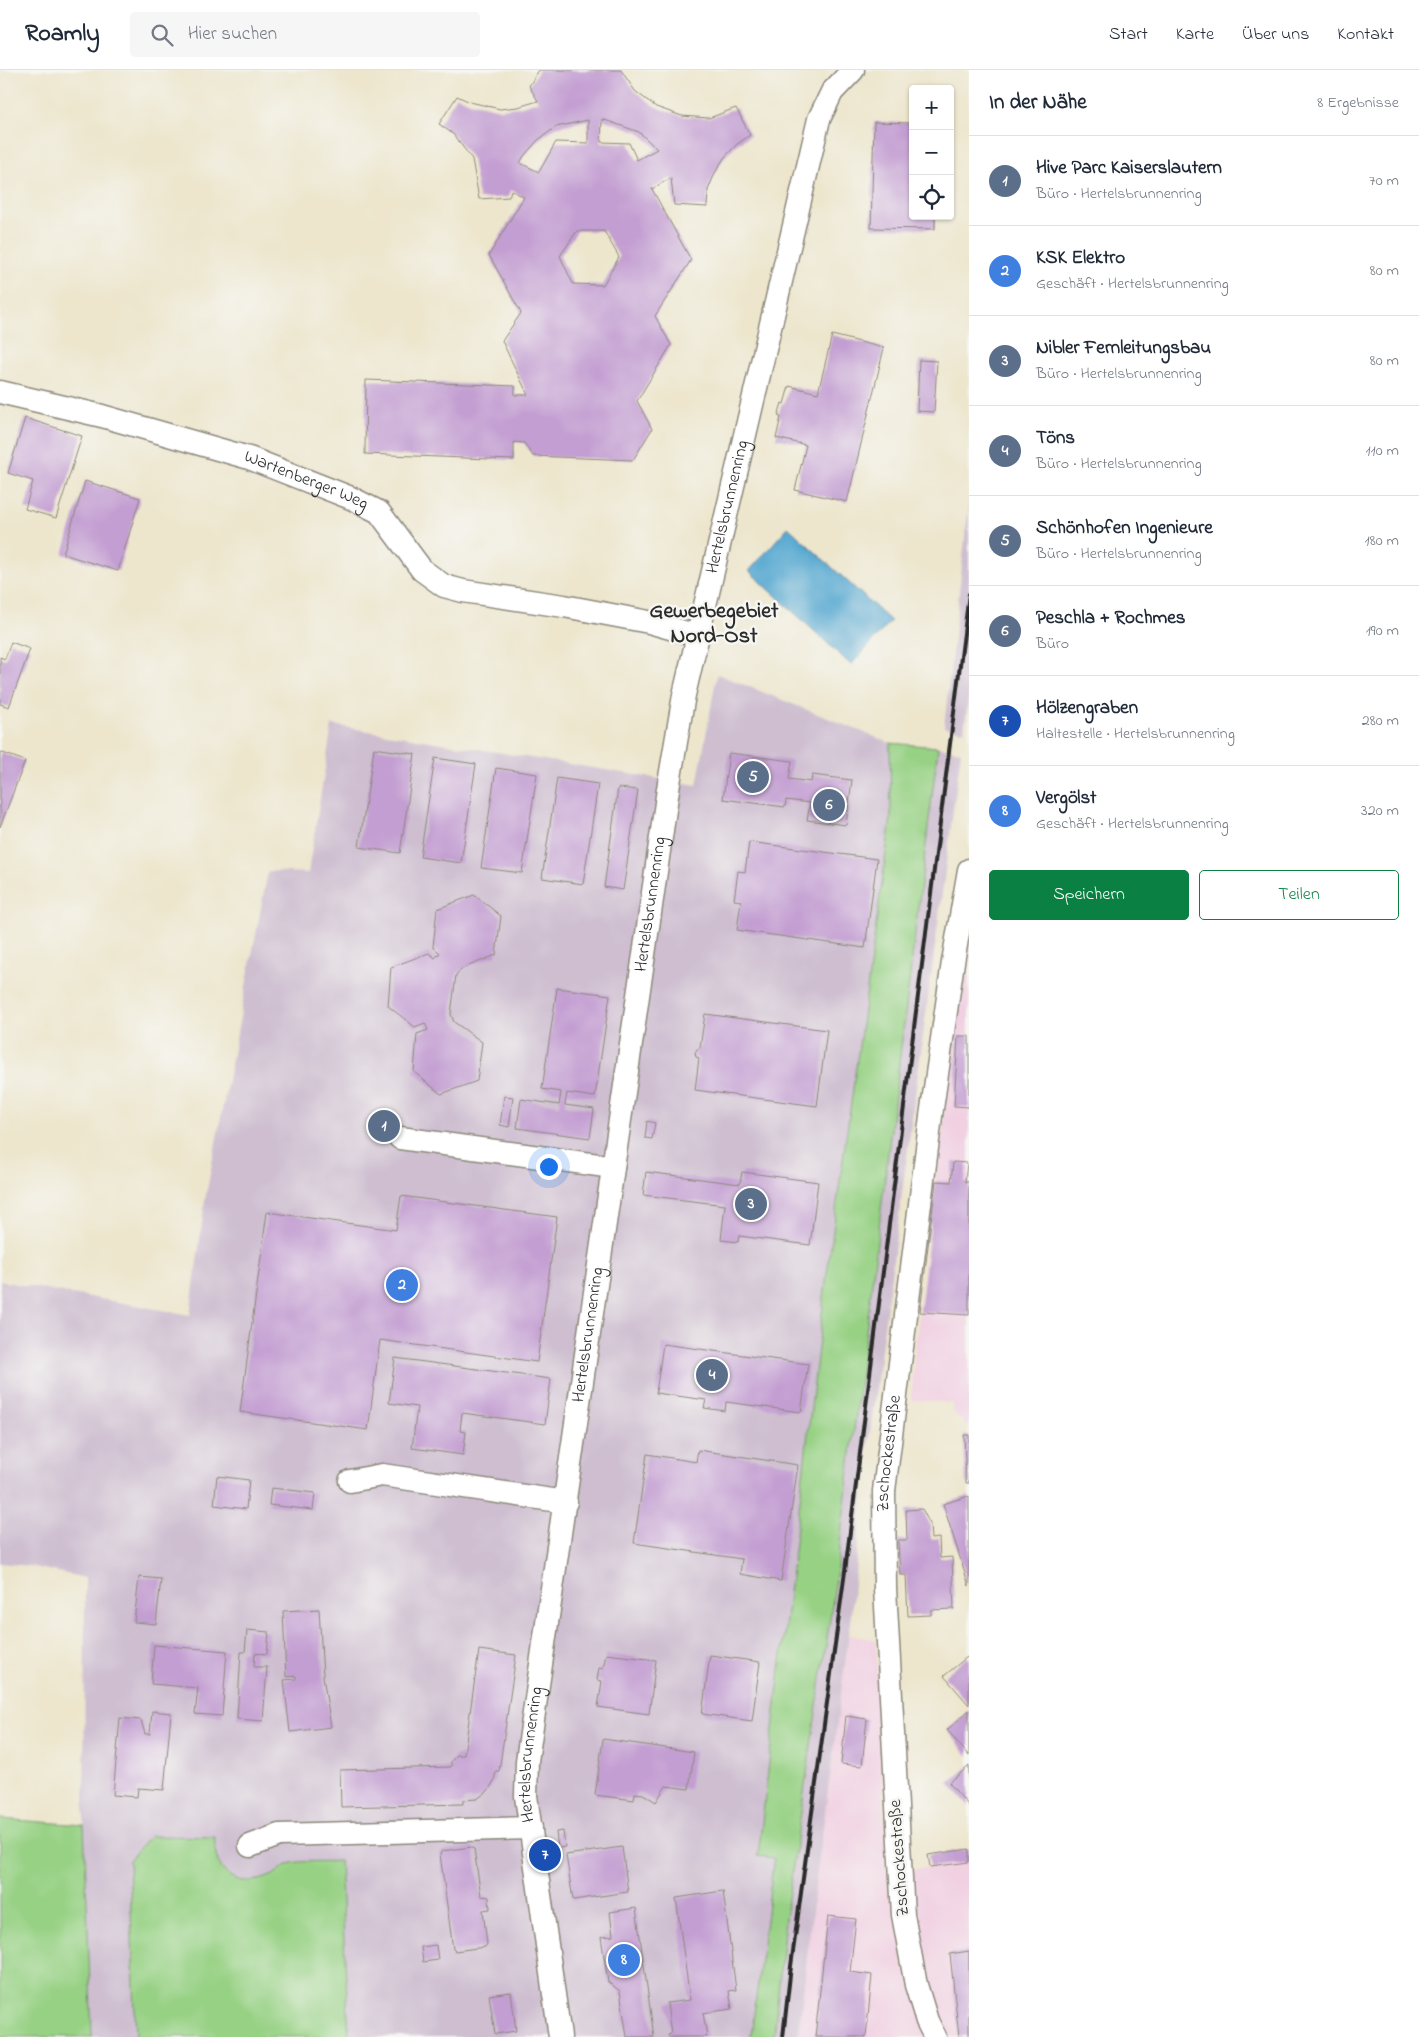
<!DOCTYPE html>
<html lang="de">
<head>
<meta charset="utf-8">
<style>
  :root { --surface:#fff; --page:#f6f6f7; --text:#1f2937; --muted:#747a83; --line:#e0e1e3; --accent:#0b8043 }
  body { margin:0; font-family:"Indie Flower",sans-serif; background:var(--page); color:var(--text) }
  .controls { position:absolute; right:15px; top:15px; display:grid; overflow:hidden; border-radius:5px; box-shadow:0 1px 4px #0004 }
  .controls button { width:45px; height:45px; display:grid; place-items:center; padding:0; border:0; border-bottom:1px solid var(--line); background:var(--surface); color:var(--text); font:25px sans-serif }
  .you { position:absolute; left:548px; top:1096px; width:18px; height:18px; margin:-12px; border:4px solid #fff; border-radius:50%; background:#1a73e8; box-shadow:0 0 0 8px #1a73e833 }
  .badge { display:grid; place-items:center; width:32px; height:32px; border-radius:50%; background:var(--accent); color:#fff; font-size:16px; font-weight:700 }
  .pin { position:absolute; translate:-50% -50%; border:2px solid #fff; box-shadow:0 1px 5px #0006 }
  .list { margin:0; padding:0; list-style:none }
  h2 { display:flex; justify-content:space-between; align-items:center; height:65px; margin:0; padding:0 20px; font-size:21px }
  h2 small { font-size:16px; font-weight:400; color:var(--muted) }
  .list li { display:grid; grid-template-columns:32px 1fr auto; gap:15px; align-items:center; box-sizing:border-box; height:90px; padding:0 20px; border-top:1px solid var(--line) }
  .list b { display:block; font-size:19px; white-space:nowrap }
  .list p { margin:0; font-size:16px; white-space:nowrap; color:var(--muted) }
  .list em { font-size:16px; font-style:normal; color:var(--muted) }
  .actions { display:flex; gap:10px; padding:15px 20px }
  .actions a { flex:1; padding:11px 0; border:1px solid var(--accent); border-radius:5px; text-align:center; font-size:18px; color:var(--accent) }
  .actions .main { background:var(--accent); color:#fff }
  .icon { flex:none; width:28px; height:28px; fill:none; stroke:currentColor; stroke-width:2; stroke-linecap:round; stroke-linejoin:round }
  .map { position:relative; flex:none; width:969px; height:1967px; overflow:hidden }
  header { display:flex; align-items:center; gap:30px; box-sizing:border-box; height:70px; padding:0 25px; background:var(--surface); border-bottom:1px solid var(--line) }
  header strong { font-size:24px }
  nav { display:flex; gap:28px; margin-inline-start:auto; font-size:18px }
  .search { width:350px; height:45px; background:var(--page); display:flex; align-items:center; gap:12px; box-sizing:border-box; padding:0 18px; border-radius:5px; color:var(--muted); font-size:19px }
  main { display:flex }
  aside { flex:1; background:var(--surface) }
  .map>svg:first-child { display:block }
  .built { fill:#f1d0e2 }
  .industrial { fill:#cebed0 }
  .green { fill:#97d184; stroke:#617e58 }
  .water { fill:#55a7d0; stroke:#40697e }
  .building { fill:#c39ed2; fill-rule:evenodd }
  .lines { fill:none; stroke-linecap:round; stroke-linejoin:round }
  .minor-casing { stroke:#8c887c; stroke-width:25 }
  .minor { stroke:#fff; stroke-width:22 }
  .rail { stroke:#2b2b2b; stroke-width:4 }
  .labels { text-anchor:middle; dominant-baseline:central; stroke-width:5; stroke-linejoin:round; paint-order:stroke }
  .street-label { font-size:18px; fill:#2b2b2b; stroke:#f6f6f2 }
  .district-label { font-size:22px; font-weight:bold; fill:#2b2b2b; stroke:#f6f6f2 }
</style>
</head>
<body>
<header>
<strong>Roamly</strong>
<div class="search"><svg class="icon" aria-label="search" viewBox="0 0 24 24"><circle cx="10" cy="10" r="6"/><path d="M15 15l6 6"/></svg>Hier suchen</div>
<nav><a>Start</a><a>Karte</a><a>Über uns</a><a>Kontakt</a></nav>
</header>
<main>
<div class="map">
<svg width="969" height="1967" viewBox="0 0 969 1967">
  <rect width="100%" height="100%" fill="#f6f6f2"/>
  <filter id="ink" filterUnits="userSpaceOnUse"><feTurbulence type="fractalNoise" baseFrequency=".02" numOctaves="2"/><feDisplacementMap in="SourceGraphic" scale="10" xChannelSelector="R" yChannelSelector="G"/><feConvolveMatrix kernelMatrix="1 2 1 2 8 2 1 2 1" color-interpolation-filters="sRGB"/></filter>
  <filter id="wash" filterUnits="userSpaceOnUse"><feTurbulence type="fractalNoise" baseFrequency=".0096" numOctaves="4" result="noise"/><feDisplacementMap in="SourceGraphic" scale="20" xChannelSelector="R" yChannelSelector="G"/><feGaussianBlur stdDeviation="1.12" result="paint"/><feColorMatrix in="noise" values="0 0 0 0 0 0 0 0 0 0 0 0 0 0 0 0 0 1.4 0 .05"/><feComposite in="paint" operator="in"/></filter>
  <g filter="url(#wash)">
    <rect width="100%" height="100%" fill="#ede6cd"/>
    <path class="built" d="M969 863V1358L952 1341V1333L911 1330 915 1279 935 1110Z
      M849 1564 876 1570 887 1803 969 1792V1967H798L815 1817Z"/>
    <path class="industrial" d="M969 432V622L964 661 944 657Z
      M717 604 890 673 891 748 826 1211 758 1785 775 1788 751 1967H92L84 1755 85 1508 30 1496 0 1493V1211L190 1245 205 1130 268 801 308 803 332 655 697 715Z
      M938 677 961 681 867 1385 849 1564 815 1817 798 1967H774L785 1849 834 1522 899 973Z"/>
    <path class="green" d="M890 673 938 677 834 1522 785 1849 774 1967H751L774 1788 758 1786 826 1211 891 748Z
      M0 1749 84 1755 92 1967H0Z
      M150 1766 215 1767C212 1805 239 1821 273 1805 278 1802 283 1796 289 1794 299 1790 327 1792 340 1791L349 1967H136L129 1790Z"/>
    <path class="water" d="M788 457 891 551 851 595 749 501Z"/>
    <g id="blocks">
      <path class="building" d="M539 0H621L635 21 656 37 682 46 709 48 736 38 750 65 736 75 724 88 715 103 708 120 707 137 674 135 671 108 652 119 691 190 655 246 671 275 637 331 652 359 633 390 533 386 524 373 514 372V390L365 384 366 310 515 316V325H528L502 271 521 243 489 185 524 127 511 120 509 127 479 129 472 89 453 64 439 54 457 26 470 32 500 39 518 37 538 31 529 16ZM602 49 639 62 657 79 637 90 629 73 601 72ZM588 50V73L556 72 539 102 520 93 524 86 538 70 556 57ZM577 161H604L619 187 603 215 573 214 560 186Z
        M874 52 913 53V146H935V159L871 158Z
        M832 265 884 278 847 432 795 420 806 375 776 368 781 347 778 346 782 333 784 334 789 316 818 323Z
        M919 290 937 291 934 342 917 341Z
        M25 348 82 366 56 448 25 439 33 411 8 403Z
        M85 411 140 428 118 501 63 484Z
        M11 572 30 579 9 637 0 634V587L5 589Z
        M374 678 415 684 400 783 359 777Z
        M0 682 25 691 0 757Z
        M729 683 792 691 789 709 811 712 812 705 852 710 846 755 807 750 810 733 786 730 785 737 723 729Z
        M435 688 476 694 461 793 420 787Z
        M496 698 537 704 522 803 481 798Z
        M557 708 598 714 583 814 542 808Z
        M618 718 638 720 623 820 604 817Z
        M749 772 877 789 865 878 737 860 741 831 734 830 738 801 745 802Z
        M474 825 501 846 496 885 461 899 456 905 451 944 454 952 482 972 477 1011 441 1024 414 1002 417 964 428 960 425 953 415 957 388 936 391 897 429 883 435 888 440 883 433 877 437 839Z
        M557 918 610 925 595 1027 567 1023 565 1035 594 1039 590 1068 517 1058 521 1029 559 1035 561 1022 542 1019Z
        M705 944 827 960 817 1036 695 1020 699 988 696 987 695 983 697 979 700 978Z
        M958 966H969V1037L954 1036Z
        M504 1026 513 1027 509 1057 500 1055Z
        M647 1051 655 1053 652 1069 645 1068Z
        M953 1092 967 1093 965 1112H969V1245L920 1242 936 1111 951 1112Z
        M646 1102 740 1114 742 1102 818 1112 810 1175 739 1166 738 1172 721 1170 725 1135 643 1125Z
        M401 1126 557 1147 537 1292 380 1270 368 1360 240 1342 267 1142 396 1160Z
        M663 1274 808 1294 801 1342 726 1332 725 1341 704 1338 706 1330 656 1323Z
        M395 1288 551 1309 545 1354 462 1343 460 1361 466 1362 463 1385 412 1378 417 1337 389 1333Z
        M964 1365H969V1413H966Z
        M698 1380 798 1395 781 1511 740 1504 742 1489 634 1473 647 1384 696 1392Z
        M217 1406 249 1410 246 1439 214 1435Z
        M271 1418 315 1423 313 1440 269 1435Z
        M969 1426V1516L943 1434Z
        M922 1439 930 1454 931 1469 939 1468 940 1488 952 1487 954 1539 931 1540V1545L908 1546 906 1505H900L898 1470H907L906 1440Z
        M139 1507 161 1509 156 1554 134 1552Z
        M319 1539 323 1606 331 1657 290 1662 284 1610 296 1609V1606L286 1607 283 1541Z
        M247 1560 269 1562 267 1584 255 1583 254 1597H267L263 1651 237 1649 241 1582H245Z
        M154 1575 227 1581 222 1646 195 1644 198 1618 151 1614Z
        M479 1580 516 1585 499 1701H496L494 1711 488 1721 477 1729 463 1730V1734L341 1737 340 1700 451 1697V1691L457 1685H464Z
        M606 1584 656 1590 649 1644 598 1637 602 1611 597 1610 599 1598 603 1599Z
        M710 1585 760 1592 752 1651 702 1644Z
        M967 1587 969 1589V1635L944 1606Z
        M969 1640V1686L947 1660Z
        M152 1641 171 1643 164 1720 138 1718 137 1727 113 1725 120 1648 141 1650 145 1664H150Z
        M846 1646 867 1649 862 1696 841 1694Z
        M603 1669 694 1682 689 1719 666 1716 656 1732 643 1724 635 1723 634 1730 595 1725Z
        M969 1696V1736L949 1713Z
        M563 1761 565 1777 558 1778 556 1762Z
        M471 1777 474 1779 481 1826 489 1827 490 1839 483 1840 487 1874 485 1877 455 1881 453 1879 440 1784 442 1781Z
        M622 1777 628 1822 573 1830 566 1785Z
        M969 1779V1792L930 1797 928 1785Z
        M723 1821 736 1920 729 1921 732 1939 703 1943 707 1967H669L668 1965 671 1964 667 1933 690 1930 676 1828Z
        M636 1838 654 1967H627L620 1921 608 1912 601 1867 613 1866 610 1842Z
        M828 1846 856 1849 850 1902 872 1905 866 1967H815Z
        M436 1875 438 1890 423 1892 421 1877Z
        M969 1881V1967H959L950 1884Z
        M511 1922 516 1961 495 1964 489 1925Z"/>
    </g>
  </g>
  <g filter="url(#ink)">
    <use href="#blocks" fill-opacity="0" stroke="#8c887c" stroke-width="1"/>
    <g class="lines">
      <defs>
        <g id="minor">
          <path id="s1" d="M0 322 102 346 249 388 351 428 379 442 422 500 444 516 463 521 564 536 649 552 698 566"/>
          <path d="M400 1068 613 1097"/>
          <path d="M350 1411 382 1405 566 1432"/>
          <path d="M250 1776 279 1765 531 1758"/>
          <path id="s2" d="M560 1967 526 1726 527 1691 668 719 684 625 819 49 832 22 853 0"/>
          <path id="s3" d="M935 1967 927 1951 916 1915 903 1845 885 1518 884 1421 931 1046 953 892 969 800"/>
        </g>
      </defs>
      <use href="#minor" class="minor-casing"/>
      <use href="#minor" class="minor"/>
      <path class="rail" d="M783 1967 791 1896 845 1501 969 524"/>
    </g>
  </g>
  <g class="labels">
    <g class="street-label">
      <text stroke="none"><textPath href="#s1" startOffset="319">Wartenberger Weg</textPath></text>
      <text stroke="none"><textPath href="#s2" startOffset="1549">Hertelsbrunnenring</textPath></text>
      <text stroke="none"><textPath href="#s2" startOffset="1144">Hertelsbrunnenring</textPath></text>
      <text stroke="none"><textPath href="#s2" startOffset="709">Hertelsbrunnenring</textPath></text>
      <text stroke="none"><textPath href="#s3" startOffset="589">Zschockestraße</textPath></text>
      <text stroke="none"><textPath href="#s2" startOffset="285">Hertelsbrunnenring</textPath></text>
      <text transform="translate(900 1788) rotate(-94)">Zschockestraße</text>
    </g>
    <g class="district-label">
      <text x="714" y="542">Gewerbegebiet<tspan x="714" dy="25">Nord-Ost</tspan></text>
    </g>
  </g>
</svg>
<div class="controls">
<button>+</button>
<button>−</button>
<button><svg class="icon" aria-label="locate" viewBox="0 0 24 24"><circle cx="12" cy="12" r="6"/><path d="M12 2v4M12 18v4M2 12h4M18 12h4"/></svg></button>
</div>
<div class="you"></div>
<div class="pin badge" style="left:384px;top:1056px;background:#5c6f8a">1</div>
<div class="pin badge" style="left:402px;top:1215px;background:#3f7fe0">2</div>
<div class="pin badge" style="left:751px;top:1134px;background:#5c6f8a">3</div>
<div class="pin badge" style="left:712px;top:1305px;background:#5c6f8a">4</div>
<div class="pin badge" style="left:753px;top:707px;background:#5c6f8a">5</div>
<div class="pin badge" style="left:829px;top:735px;background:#5c6f8a">6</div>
<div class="pin badge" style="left:545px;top:1785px;background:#1a4fb4">7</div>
<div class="pin badge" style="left:624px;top:1890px;background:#3f7fe0">8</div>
</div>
<aside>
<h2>In der Nähe<small>8 Ergebnisse</small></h2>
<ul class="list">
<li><span class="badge" style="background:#5c6f8a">1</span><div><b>Hive Parc Kaiserslautern</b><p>Büro · Hertelsbrunnenring</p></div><em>70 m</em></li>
<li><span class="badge" style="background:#3f7fe0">2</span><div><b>KSK Elektro</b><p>Geschäft · Hertelsbrunnenring</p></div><em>80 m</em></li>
<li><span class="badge" style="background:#5c6f8a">3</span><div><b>Nibler Fernleitungsbau</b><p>Büro · Hertelsbrunnenring</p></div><em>80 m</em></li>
<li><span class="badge" style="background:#5c6f8a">4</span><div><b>Töns</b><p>Büro · Hertelsbrunnenring</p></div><em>110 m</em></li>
<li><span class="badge" style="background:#5c6f8a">5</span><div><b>Schönhofen Ingenieure</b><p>Büro · Hertelsbrunnenring</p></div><em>180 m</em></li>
<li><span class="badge" style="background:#5c6f8a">6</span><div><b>Peschla + Rochmes</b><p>Büro</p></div><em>190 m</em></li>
<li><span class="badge" style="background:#1a4fb4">7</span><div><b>Hölzengraben</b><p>Haltestelle · Hertelsbrunnenring</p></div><em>280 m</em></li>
<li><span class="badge" style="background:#3f7fe0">8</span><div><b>Vergölst</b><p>Geschäft · Hertelsbrunnenring</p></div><em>320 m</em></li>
</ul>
<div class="actions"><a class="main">Speichern</a><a>Teilen</a></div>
</aside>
</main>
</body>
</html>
